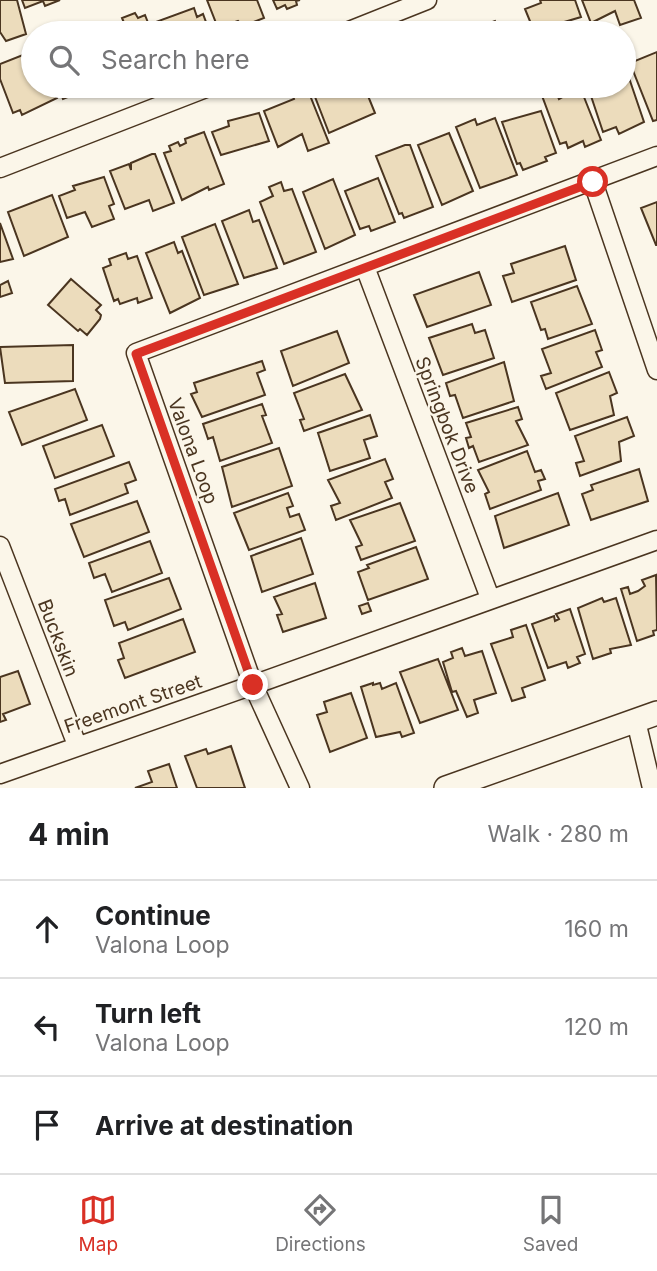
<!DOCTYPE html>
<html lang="en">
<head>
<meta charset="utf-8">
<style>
  :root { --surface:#fff; --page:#f6f6f6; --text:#202124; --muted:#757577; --line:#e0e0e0; --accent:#d93025 }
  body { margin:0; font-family:Inter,sans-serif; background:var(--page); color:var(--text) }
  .stop { position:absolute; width:21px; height:21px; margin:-16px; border:5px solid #d93025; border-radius:50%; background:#fff }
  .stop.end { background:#d93025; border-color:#fff; box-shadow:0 2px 7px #0008 }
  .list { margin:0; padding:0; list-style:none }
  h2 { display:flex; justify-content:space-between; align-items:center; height:91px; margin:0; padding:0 28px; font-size:30px }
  h2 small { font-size:23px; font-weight:400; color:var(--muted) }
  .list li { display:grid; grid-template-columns:46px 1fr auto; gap:21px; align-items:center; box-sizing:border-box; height:98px; padding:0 28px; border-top:2px solid var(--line) }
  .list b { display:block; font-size:26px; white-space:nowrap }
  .list p { margin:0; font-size:23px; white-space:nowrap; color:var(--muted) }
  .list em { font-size:23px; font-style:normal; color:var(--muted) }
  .icon { flex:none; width:38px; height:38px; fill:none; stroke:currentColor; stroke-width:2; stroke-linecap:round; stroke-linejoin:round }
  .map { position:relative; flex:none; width:657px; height:788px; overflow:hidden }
  .search { position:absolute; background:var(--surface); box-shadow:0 2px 5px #0004; left:21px; right:21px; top:21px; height:77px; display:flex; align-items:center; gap:18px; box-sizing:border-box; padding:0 24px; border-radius:38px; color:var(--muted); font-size:26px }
  .sheet { height:385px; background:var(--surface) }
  nav { display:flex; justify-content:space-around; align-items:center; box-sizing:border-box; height:98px; border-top:2px solid var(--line); background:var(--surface); font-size:19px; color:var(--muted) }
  nav a { display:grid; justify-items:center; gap:4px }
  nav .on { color:var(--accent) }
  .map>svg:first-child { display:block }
  .building { fill:#ecdcbc; stroke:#4a3520; stroke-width:2 }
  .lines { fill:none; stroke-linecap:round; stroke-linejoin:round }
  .minor-casing { stroke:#4a3520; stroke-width:21 }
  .tertiary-casing { stroke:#4a3520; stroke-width:26 }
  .minor { stroke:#fbf6e9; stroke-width:18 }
  .tertiary { stroke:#fbf6e9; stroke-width:23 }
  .route { stroke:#d93025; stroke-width:9 }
  .labels { text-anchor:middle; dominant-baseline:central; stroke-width:5; stroke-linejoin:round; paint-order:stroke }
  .street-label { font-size:19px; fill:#4a3520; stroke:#fbf6e9 }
</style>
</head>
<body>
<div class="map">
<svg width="657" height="788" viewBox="0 0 657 788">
  <rect width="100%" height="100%" fill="#fbf6e9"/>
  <path class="building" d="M0 0H17L26 34 6 41 0 32Z
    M22 0H60L45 6 43 1 25 8Z
    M207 0H257L264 18 243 26 238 21 218 28Z
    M273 0H300L296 1 297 5 287 9 285 5 277 9Z
    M540 0H575L581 17 534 31 525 9 541 3Z
    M582 0H634L641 18 620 25 615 11 591 23Z
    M194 8 197 17 203 14 210 33H157L153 23Z
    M135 13 138 18 145 15 152 33H101L125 25 122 18Z
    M495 21 499 31 523 24 526 33H475L473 29Z
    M33 51V86H52L57 98 22 115 20 110 13 113 0 79V64Z
    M657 52V120L653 121 630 63Z
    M627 72 644 122 619 134 616 127 603 132 588 87 624 86V74Z
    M58 86H92L93 87 63 99Z
    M321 86H364L375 113 329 133 312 89Z
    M393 86H425L397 94Z
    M580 87 601 140 585 147 583 141 568 148 566 142 560 144 541 93 554 88 559 99Z
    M305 91 309 93 329 143 308 151 302 134 278 147 264 111 294 99 293 96Z
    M541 111 556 153 545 157 547 161 523 170 520 163 517 164 502 122Z
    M259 113 269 141 221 155 212 132 229 126 228 121Z
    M495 118 517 175 480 188 456 127 475 119 477 125Z
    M204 132 224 184 209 190 208 187 182 200 164 153 171 151 169 146 178 142 180 146 186 143 185 139Z
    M449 133 473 191 442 205 418 145Z
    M405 145H410L433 207 404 218 402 213 399 214 376 156Z
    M152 154H155L174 203 153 211 149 200 125 209 110 171 129 164 131 170V163Z
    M104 177 114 204 109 206 114 219 92 227 85 212 67 218 59 196 75 190 73 186Z
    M378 178 395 222 371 231 369 226 360 229 345 191Z
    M333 179 355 235 325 249 303 192Z
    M281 182 284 191 292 189 316 252 284 264 260 202 273 196 269 187Z
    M52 195 68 237 24 256 8 212Z
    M657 202V245H656L641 208Z
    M249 210 253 222 259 220 277 268 244 278 222 221Z
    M0 223 13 259 0 262Z
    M215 224 238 284 204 295 182 237Z
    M174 242 178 253 182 251 200 298 170 313 146 253Z
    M565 246 576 280 512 302 503 276 514 273 511 264Z
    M126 253 128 259 137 256 152 298 138 303 137 298 120 304 118 299 114 301 103 268 111 265 109 259Z
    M479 272 491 305 427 327 414 295Z
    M71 279 101 305 96 310 101 315 100 319 87 335 80 329 78 331 48 305Z
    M8 281 12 293 0 297V285Z
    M577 286 592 324 548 339 545 329 541 330 531 302Z
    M472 324 475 333 485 330 494 358 443 375 429 338Z
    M595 330 602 350 596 352 602 367 546 389 541 376 551 373 542 349Z
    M337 331 349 363 293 386 281 351Z
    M73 345V381L5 383 0 347Z
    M262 361 265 370 257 373 265 395 202 417 191 394 197 392 194 383Z
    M504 362 514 401 463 418 455 395 450 396 446 383Z
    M609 372 617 393 610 396 614 415 570 430 556 393Z
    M345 374 362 410 304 431 300 420 304 419 294 393Z
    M75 389 87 420 22 445 9 412Z
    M262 404 266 415 262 416 272 443 220 461 213 437 208 439 203 424Z
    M518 407 522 419 516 421 528 445 479 462 473 446 469 448 466 438 471 437 466 423Z
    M370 415 377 436 364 440 370 458 330 471 318 433Z
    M627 417 634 436 619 442 621 461 580 476 576 463 584 461 575 436Z
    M102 425 114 456 55 478 43 446Z
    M279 448 292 486 232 507 222 467Z
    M527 451 535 472 541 470 545 479 538 481 541 490 490 509 485 494 489 492 478 470Z
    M385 459 393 479 385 482 392 498 336 520 331 506 340 503 328 480Z
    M129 462 136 480 125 484 128 493 70 515 65 499 59 501 55 489Z
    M639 469 648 501 591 520 582 494 593 490 591 485Z
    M288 493 293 506 287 508 290 517 299 514 305 530 249 550 234 513Z
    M558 493 569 525 504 548 495 516Z
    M137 501 149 532 84 557 71 524Z
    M400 503 415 541 361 560 356 547 362 545 350 520Z
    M301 538 313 574 262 592 251 556Z
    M150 541 162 573 112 592 105 574 94 578 89 563Z
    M416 547 428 579 368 600 358 572 369 568 367 565Z
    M656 575 657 630 653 631 654 635 637 641 621 589 628 587 630 594 638 591 645 586 642 580Z
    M169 578 181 609 128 630 125 622 114 626 105 600Z
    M315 583 326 618 283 632 277 615 282 614 274 597Z
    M602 598 604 602 616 598 631 645 610 649 611 653 593 659 578 608Z
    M368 603 371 611 362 614 359 606Z
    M570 609 585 654 577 657 580 663 568 668 566 662 548 668 532 624 554 616 555 621 559 619 556 614Z
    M183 619 195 652 125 678 118 660 124 658 119 643Z
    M526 625 545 680 522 688 525 697 512 701 491 644 513 637 511 630Z
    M462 648 465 656 482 651 496 693 474 700 478 713 467 717 456 691 452 692 443 662 453 658 451 652Z
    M438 659 458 710 420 723 400 672Z
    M18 671 30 704 3 714 6 720 0 722V677Z
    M373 683V685L380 683 382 689 396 683 414 733 402 737 400 732 376 737 361 687Z
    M351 693 367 738 330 752 317 715 327 712 324 702Z
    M231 746 245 788H197L185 756 206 749 208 754Z
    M169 764 177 788H135L152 782 148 771Z"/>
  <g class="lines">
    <defs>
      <path id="minor" d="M344 33 427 0
        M657 156 136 353 253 685 657 540
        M0 168 211 86
        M593 182 657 370
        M365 267 490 598
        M0 546 77 745
        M636 721 652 788
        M0 774 253 685 300 788"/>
      <path id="tertiary" d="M446 788 657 713"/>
    </defs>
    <use href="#minor" class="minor-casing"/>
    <use href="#tertiary" class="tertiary-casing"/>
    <use href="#minor" class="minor"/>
    <use href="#tertiary" class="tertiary"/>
  </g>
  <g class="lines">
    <path class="route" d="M253 685 136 354 593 182"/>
  </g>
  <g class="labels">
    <g class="street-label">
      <text transform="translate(447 425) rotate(69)">Springbok Drive</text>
      <text transform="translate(193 451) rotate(70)">Valona Loop</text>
      <text transform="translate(58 638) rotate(69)">Buckskin</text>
      <text transform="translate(133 704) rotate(-19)">Freemont Street</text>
    </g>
  </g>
</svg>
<div class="stop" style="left:593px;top:182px"></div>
<div class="stop end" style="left:253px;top:685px"></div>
<div class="search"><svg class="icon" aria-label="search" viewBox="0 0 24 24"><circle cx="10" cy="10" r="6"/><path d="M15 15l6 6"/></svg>Search here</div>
</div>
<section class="sheet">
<h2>4 min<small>Walk · 280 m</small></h2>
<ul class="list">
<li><svg class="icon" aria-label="ahead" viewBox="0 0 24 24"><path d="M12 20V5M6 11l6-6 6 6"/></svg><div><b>Continue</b><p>Valona Loop</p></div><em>160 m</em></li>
<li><svg class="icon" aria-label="left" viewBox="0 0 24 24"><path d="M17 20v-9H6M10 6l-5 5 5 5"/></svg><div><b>Turn left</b><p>Valona Loop</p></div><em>120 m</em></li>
<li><svg class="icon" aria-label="arrive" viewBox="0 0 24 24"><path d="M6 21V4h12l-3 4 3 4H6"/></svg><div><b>Arrive at destination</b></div></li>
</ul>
</section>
<nav>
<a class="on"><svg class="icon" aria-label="map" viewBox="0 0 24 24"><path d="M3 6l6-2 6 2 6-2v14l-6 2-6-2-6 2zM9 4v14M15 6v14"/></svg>Map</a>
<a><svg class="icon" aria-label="directions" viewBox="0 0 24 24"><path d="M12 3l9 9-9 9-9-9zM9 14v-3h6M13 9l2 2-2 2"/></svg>Directions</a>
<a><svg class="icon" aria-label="saved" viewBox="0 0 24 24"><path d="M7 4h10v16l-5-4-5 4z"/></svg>Saved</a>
</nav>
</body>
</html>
